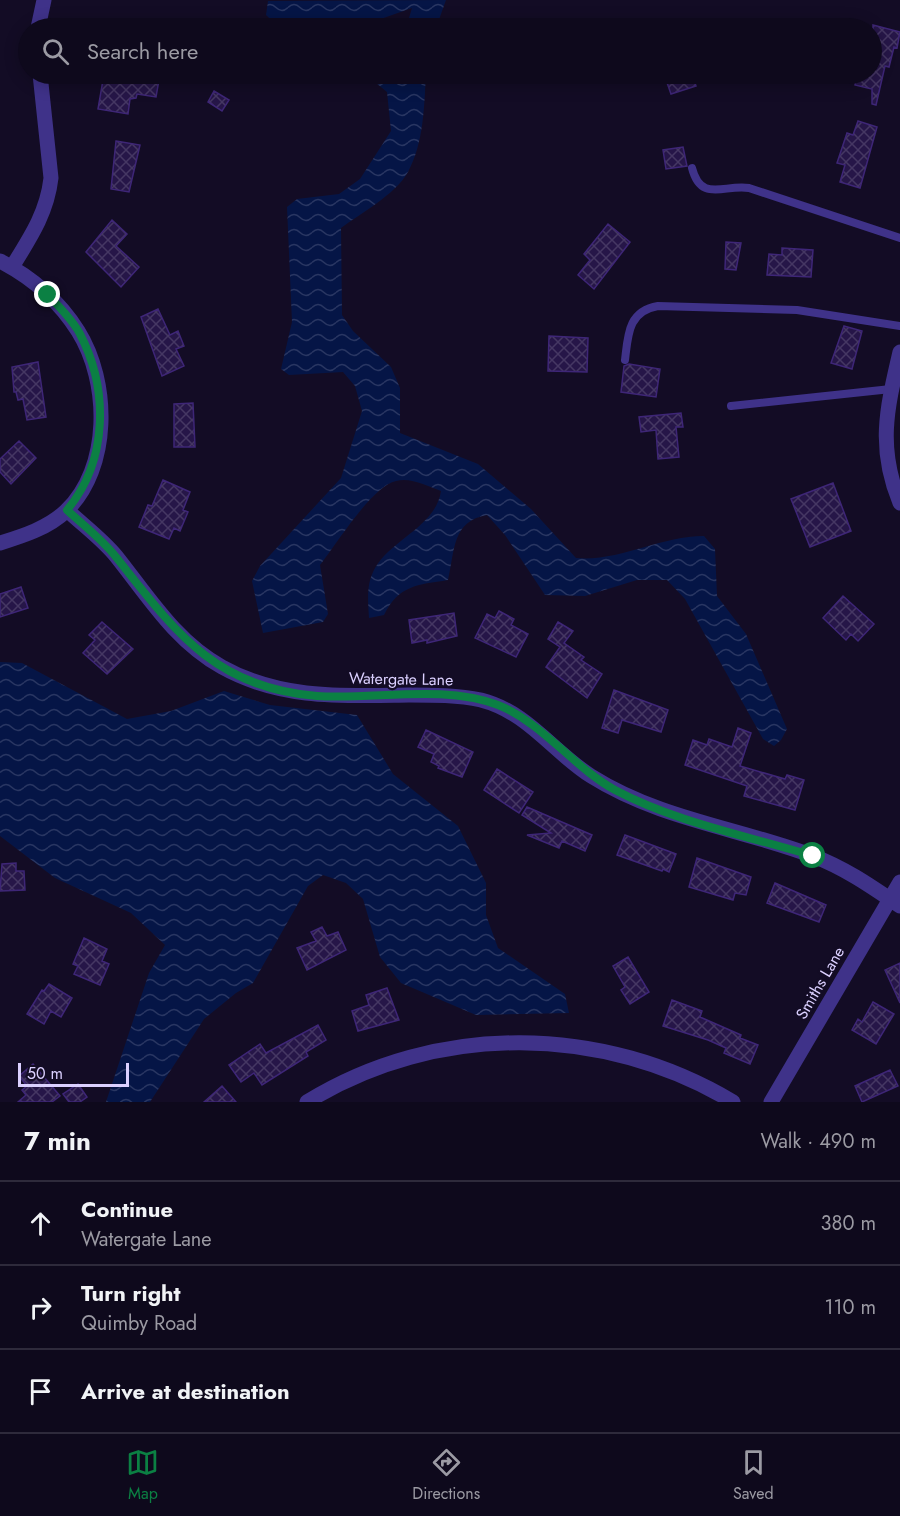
<!DOCTYPE html>
<html lang="en">
<head>
<meta charset="utf-8">
<style>
  :root { --surface:#0e091c; --page:#171225; --text:#f1f3f6; --muted:#9b9aa3; --line:#2e2a3b; --accent:#0b8043 }
  body { margin:0; font-family:Jost,sans-serif; background:var(--page); color:var(--text) }
  .scale { position:absolute; left:18px; bottom:15px; width:111px; box-sizing:border-box; padding-left:6px; border:3px solid #dbd0ff; border-top:0; font-size:16px; line-height:21px; white-space:nowrap; color:#dbd0ff; -webkit-text-stroke:4px #130c25; paint-order:stroke }
  .stop { position:absolute; width:18px; height:18px; margin:-14px; border:4px solid #0b8043; border-radius:50%; background:#fff }
  .stop.end { background:#0b8043; border-color:#fff; box-shadow:0 2px 6px #0008 }
  .list { margin:0; padding:0; list-style:none }
  h2 { display:flex; justify-content:space-between; align-items:center; height:78px; margin:0; padding:0 24px; font-size:26px }
  h2 small { font-size:20px; font-weight:400; color:var(--muted) }
  .list li { display:grid; grid-template-columns:39px 1fr auto; gap:18px; align-items:center; box-sizing:border-box; height:84px; padding:0 24px; border-top:2px solid var(--line) }
  .list b { display:block; font-size:22px; white-space:nowrap }
  .list p { margin:0; font-size:20px; white-space:nowrap; color:var(--muted) }
  .list em { font-size:20px; font-style:normal; color:var(--muted) }
  .icon { flex:none; width:33px; height:33px; fill:none; stroke:currentColor; stroke-width:2; stroke-linecap:round; stroke-linejoin:round }
  .map { position:relative; flex:none; width:900px; height:1102px; overflow:hidden }
  .search { position:absolute; background:var(--surface); box-shadow:0 3px 15px #0003; left:18px; right:18px; top:18px; height:66px; display:flex; align-items:center; gap:15px; box-sizing:border-box; padding:0 21px; border-radius:33px; color:var(--muted); font-size:22px }
  .sheet { height:330px; background:var(--surface) }
  nav { display:flex; justify-content:space-around; align-items:center; box-sizing:border-box; height:84px; border-top:2px solid var(--line); background:var(--surface); font-size:16px; color:var(--muted) }
  nav a { display:grid; justify-items:center; gap:3px }
  nav .on { color:var(--accent) }
  .map>svg:first-child { display:block }
  .water { fill:url(#water-waves) }
  .building { fill:url(#building-cross-hatch); stroke:#3e2677; stroke-width:1.5 }
  .lines { fill:none; stroke-linecap:round; stroke-linejoin:round }
  .service { stroke:#3f3289; stroke-width:8 }
  .minor { stroke:#3f3289; stroke-width:15 }
  .route { stroke:#0b8043; stroke-width:8 }
  .labels { text-anchor:middle; dominant-baseline:central; stroke-width:4.5; stroke-linejoin:round; paint-order:stroke }
  .street-label { font-size:16px; fill:#dbd0ff; stroke:#130c25 }
</style>
</head>
<body>
<div class="map">
<svg width="900" height="1102" viewBox="0 0 900 1102">
  <defs>
    <pattern id="water-waves" width="16" height="10" patternUnits="userSpaceOnUse" patternTransform="scale(1.5)"><rect width="16" height="10" fill="#051546"/><path d="M0 5q4-4 8 0t8 0" fill="none" stroke="#293662"/></pattern>
    <pattern id="building-cross-hatch" width="8" height="8" patternUnits="userSpaceOnUse" patternTransform="scale(1.5)"><rect width="8" height="8" fill="#261648"/><path d="M0 0l8 8M0 8l8-8" fill="none" stroke="#453763"/></pattern>
  </defs>
  <rect width="100%" height="100%" fill="#130c25"/>
  <path class="water" d="M446 0 436 28H406L412 8 355 28H280L266 15 268 1Z
    M365 74H426C424 107 424 142 408 172 395 195 361 213 341 228L342 315 353 331 391 367 400 388V433L478 464 531 509 576 558C619 562 660 536 704 536L715 549 717 596 746 634 787 729 781 740 774 746 763 739 685 599 667 580H637L585 596 545 595 505 535 487 515C452 521 455 550 448 580 417 585 399 585 384 615L369 618C368 600 366 584 375 568 392 539 436 526 441 491 427 486 411 477 396 481 372 486 336 545 320 565L328 614 323 622 263 633 252 581 260 566 341 478 362 411 355 386 343 372 289 375 281 369 292 322 287 207 297 199 339 194 360 179 391 131 387 92Z
    M0 662 22 663 127 719 171 711 224 691 270 705 357 715 393 774 458 826 486 883V915L498 948 565 994 569 1013 476 1015 401 983 380 957 363 899 346 883 323 875 308 886 253 983 236 993 204 1019 150 1102H106L149 973 165 945 131 913 55 878 0 836Z"/>
  <path class="building" d="M873 25 900 32 897 48 894 47 889 67 885 66 876 105 872 104V89L855 85 857 74H872Z
    M104 74H146V77L159 80 156 97 137 94 136 98 130 99 128 114 98 109Z
    M664 74H692L696 86 671 94Z
    M214 91 229 100 222 111 208 102Z
    M858 121 877 127 860 188 840 182 845 165 837 163 847 133 853 135Z
    M116 141 140 145 129 192 111 189Z
    M683 147 687 166 666 169 663 150Z
    M112 220 127 234 116 246 139 267 121 287 86 252Z
    M608 224 630 242 594 289 578 275 590 260 584 254Z
    M726 242 741 243 736 270 725 269Z
    M782 248 813 250 811 277 767 275 769 254 782 255Z
    M158 309 170 335 178 331 184 346 176 349 184 366 162 376 141 317Z
    M844 326 862 331 852 369 831 363Z
    M549 336 588 338 587 372 548 371Z
    M38 362 46 417 27 420 23 399 18 400 16 392H14L12 367Z
    M629 364 660 369 656 397 621 392 624 366Z
    M193 403 195 447H174V404Z
    M681 413 683 427H676L679 457 658 459 656 430 641 432 639 417Z
    M19 441 36 458 11 484 0 472V459Z
    M163 480 190 492 183 510 188 512 180 531 174 528 169 539 139 527 148 505 152 506Z
    M833 483 851 531 810 547 791 499Z
    M21 587 28 608 0 617V594Z
    M843 596 874 624 858 641 851 634 846 640 823 618Z
    M499 611 514 619 511 625 528 634 516 657 475 638 487 614 495 618Z
    M454 613 457 636 427 643V640L412 643 409 620Z
    M102 622 133 649 107 674 83 653 95 640 89 635Z
    M558 622 573 631 564 643 584 657 581 660 602 674 587 698 546 667 560 647 548 639Z
    M614 690 668 710 661 732 622 720 618 733 602 728Z
    M738 728 751 733 740 766 785 779 787 775 804 780 795 810 744 796 747 786 685 765 693 740 707 745 709 739 732 747Z
    M426 730 473 752 462 777 438 768 439 766 431 762 434 754 418 747Z
    M497 769 533 792 519 813 484 790Z
    M527 807 592 835 585 851 562 841 559 848 527 835 551 833 522 815Z
    M625 835 676 854 669 872 663 869 662 871 617 855Z
    M697 858 751 877 746 895 735 893 733 900 689 887Z
    M16 863V871H24L25 890 0 891 2 864Z
    M775 883 826 905 819 922 767 903Z
    M322 927 327 936 338 932 346 950 307 970 297 948 316 941 311 932Z
    M84 938 107 949 102 961 109 964 100 985 74 974 78 966 73 964Z
    M628 957 649 992 630 1004 621 990 625 987 613 966Z
    M900 963V1003L885 970Z
    M49 984 72 998 61 1017 51 1011 44 1024 27 1014 42 990 44 991Z
    M387 988 399 1020 358 1031 352 1011 369 1005 366 995Z
    M672 1000 702 1011 700 1017 741 1035 740 1038 758 1045 750 1064 724 1053 726 1048 708 1040 663 1026Z
    M873 1002 894 1014 876 1044 852 1030 858 1019 862 1022Z
    M318 1025 326 1040 306 1052 308 1056 262 1085 254 1073 241 1082 229 1065 260 1044 266 1053Z
    M33 1064 60 1096 52 1102H18L26 1095 22 1090 27 1086 19 1076Z
    M890 1070 898 1086 862 1102 855 1086Z
    M78 1084 87 1097 80 1102H69L63 1094Z
    M222 1086 236 1102H204Z"/>
  <g class="lines">
    <path class="service" d="M692 168C701 203 724 184 749 188L900 238
      M625 360C628 335 628 311 658 306L797 310 900 326
      M731 406 891 389"/>
    <path class="minor" d="M38 28 44 0
      M0 261C31 277 59 301 78 331 110 382 111 468 66 511 48 528 23 536 0 543
      M12 267C30 238 47 213 51 178L40 74
      M900 352C887 408 877 447 900 503
      M67 510C83 525 102 539 116 556 148 596 175 641 222 667 281 700 344 696 409 695 433 695 458 695 481 700 528 712 553 752 591 776 659 819 739 828 813 856 845 868 872 887 900 906
      M307 1102C437 1022 603 1024 733 1102
      M771 1102 900 882"/>
  </g>
  <g class="lines">
    <path class="route" d="M48 295C59 307 72 319 80 334 109 390 108 461 67 510 83 525 102 539 116 557 174 630 214 688 317 696 375 700 442 684 498 705 543 723 573 767 615 790 675 822 748 836 813 856"/>
  </g>
  <g class="labels">
    <g class="street-label">
      <text transform="translate(401 679) rotate(1)">Watergate Lane</text>
      <text transform="translate(820 983) rotate(-60)">Smiths Lane</text>
    </g>
  </g>
</svg>
<div class="scale">50 m</div>
<div class="stop" style="left:813px;top:856px"></div>
<div class="stop end" style="left:48px;top:295px"></div>
<div class="search"><svg class="icon" aria-label="search" viewBox="0 0 24 24"><circle cx="10" cy="10" r="6"/><path d="M15 15l6 6"/></svg>Search here</div>
</div>
<section class="sheet">
<h2>7 min<small>Walk · 490 m</small></h2>
<ul class="list">
<li><svg class="icon" aria-label="ahead" viewBox="0 0 24 24"><path d="M12 20V5M6 11l6-6 6 6"/></svg><div><b>Continue</b><p>Watergate Lane</p></div><em>380 m</em></li>
<li><svg class="icon" aria-label="right" viewBox="0 0 24 24"><path d="M7 20v-9h11M14 6l5 5-5 5"/></svg><div><b>Turn right</b><p>Quimby Road</p></div><em>110 m</em></li>
<li><svg class="icon" aria-label="arrive" viewBox="0 0 24 24"><path d="M6 21V4h12l-3 4 3 4H6"/></svg><div><b>Arrive at destination</b></div></li>
</ul>
</section>
<nav>
<a class="on"><svg class="icon" aria-label="map" viewBox="0 0 24 24"><path d="M3 6l6-2 6 2 6-2v14l-6 2-6-2-6 2zM9 4v14M15 6v14"/></svg>Map</a>
<a><svg class="icon" aria-label="directions" viewBox="0 0 24 24"><path d="M12 3l9 9-9 9-9-9zM9 14v-3h6M13 9l2 2-2 2"/></svg>Directions</a>
<a><svg class="icon" aria-label="saved" viewBox="0 0 24 24"><path d="M7 4h10v16l-5-4-5 4z"/></svg>Saved</a>
</nav>
</body>
</html>
